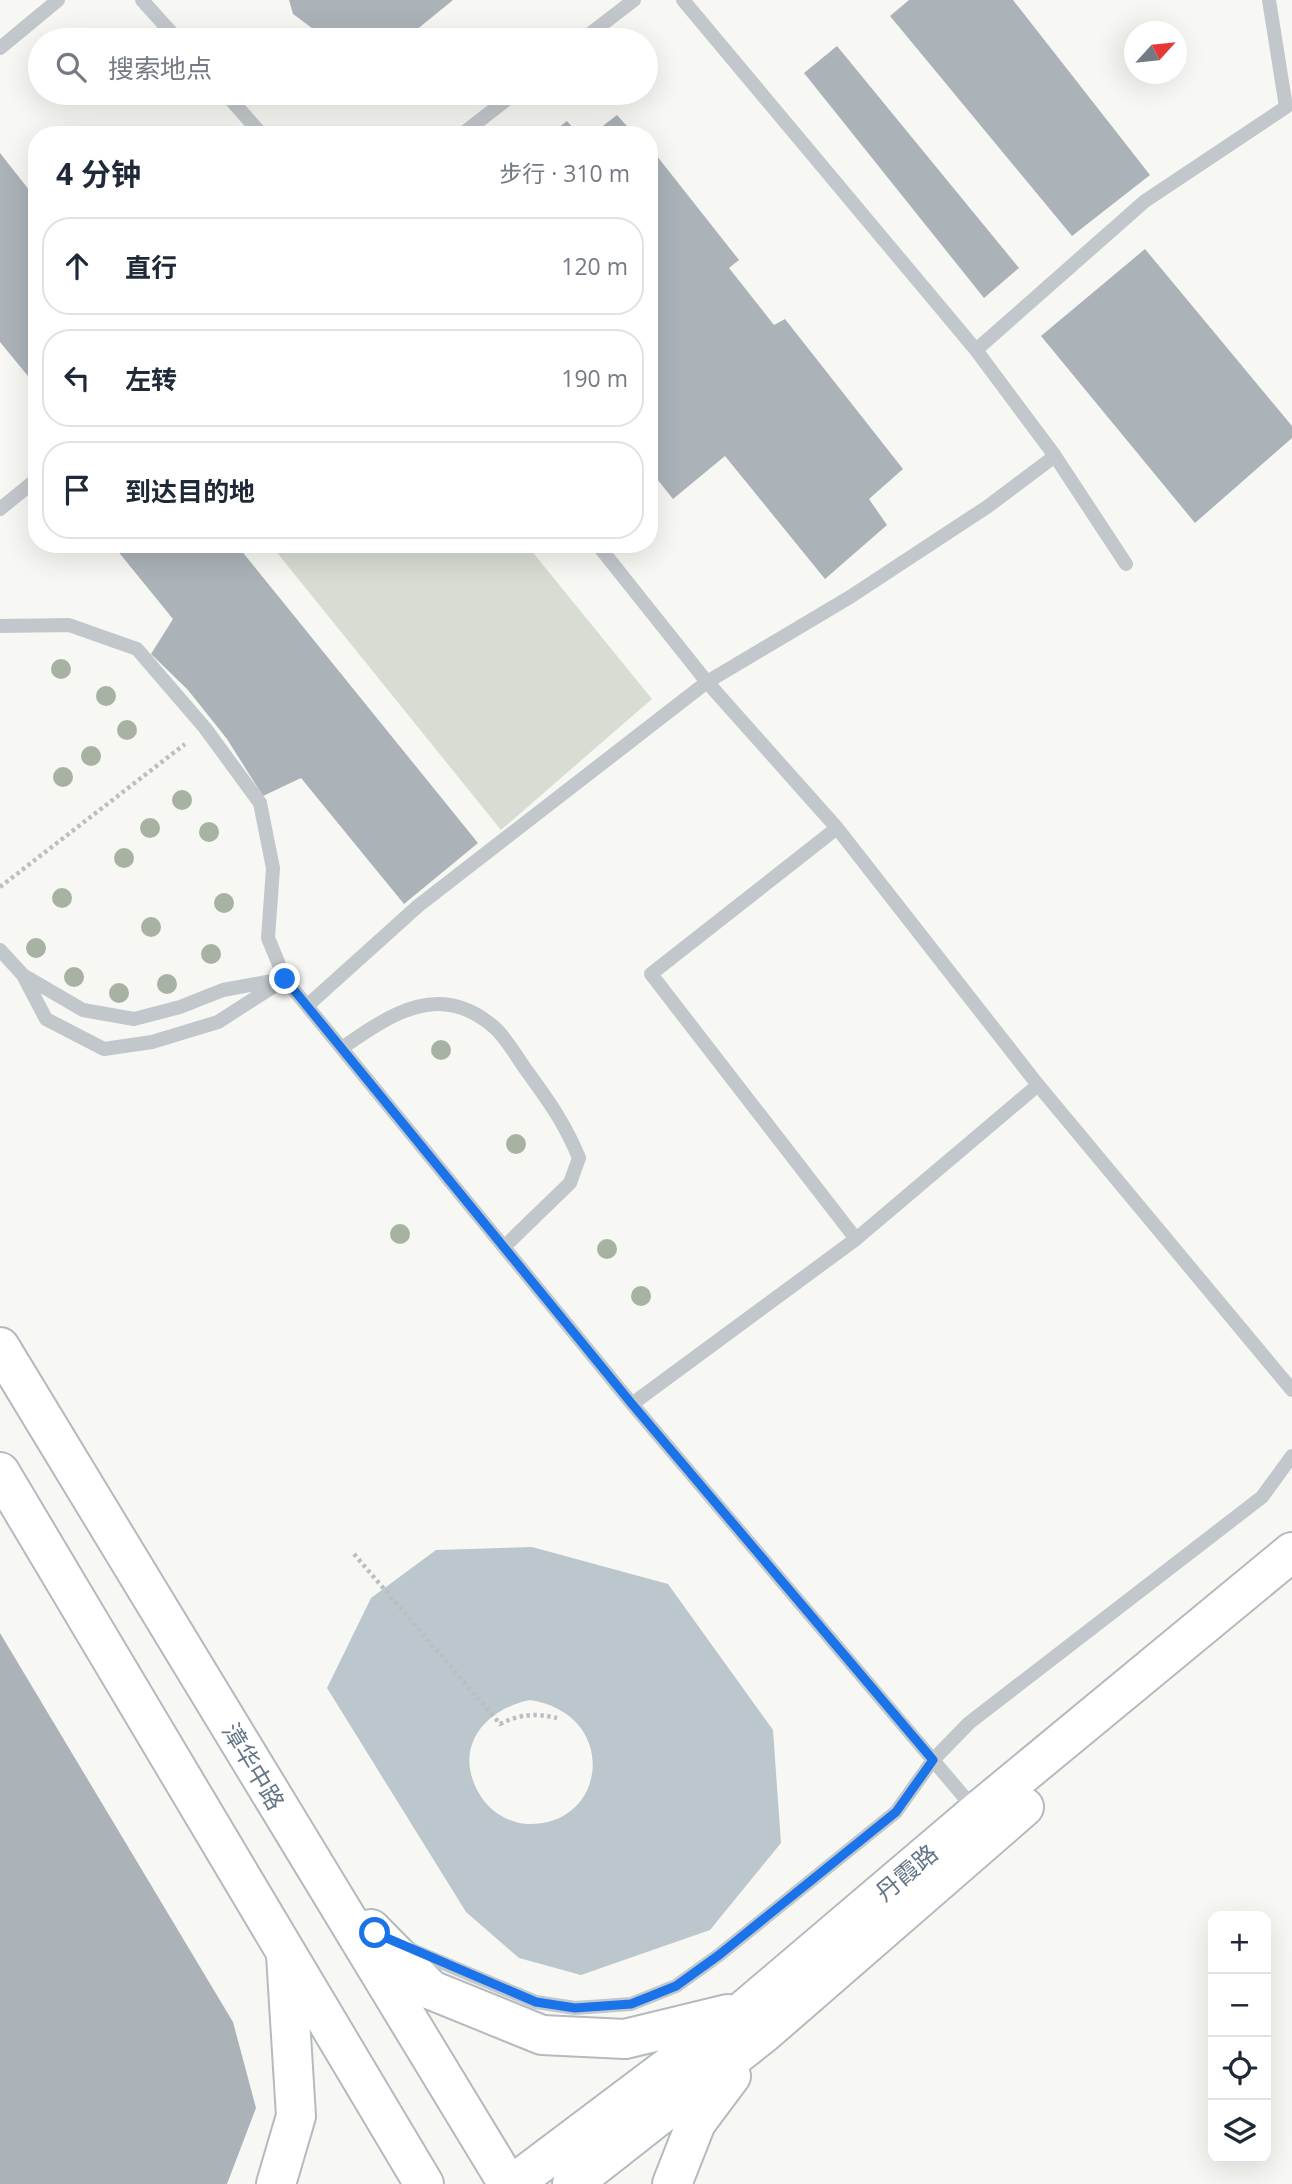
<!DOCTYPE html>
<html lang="zh">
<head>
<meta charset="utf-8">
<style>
  :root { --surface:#fff; --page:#f6f6f7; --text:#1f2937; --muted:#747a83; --line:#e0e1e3 }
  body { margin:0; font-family:"Open Sans","Noto Sans SC",sans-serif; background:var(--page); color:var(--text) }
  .controls { position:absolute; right:21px; bottom:21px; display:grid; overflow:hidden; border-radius:14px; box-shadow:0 7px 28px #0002 }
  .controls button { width:63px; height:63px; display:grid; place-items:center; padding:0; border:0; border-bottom:2px solid var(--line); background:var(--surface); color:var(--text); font:35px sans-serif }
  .compass { position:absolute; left:1124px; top:21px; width:63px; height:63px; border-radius:50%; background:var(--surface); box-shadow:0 7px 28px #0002; rotate:63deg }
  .stop { position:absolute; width:21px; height:21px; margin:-16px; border:5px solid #1a73e8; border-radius:50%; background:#fff }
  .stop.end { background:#1a73e8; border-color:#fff; box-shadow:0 2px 7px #0008 }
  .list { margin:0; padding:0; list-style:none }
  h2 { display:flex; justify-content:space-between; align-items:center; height:91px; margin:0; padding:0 28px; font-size:30px }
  h2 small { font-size:23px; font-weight:400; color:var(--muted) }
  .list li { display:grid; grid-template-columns:46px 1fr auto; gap:21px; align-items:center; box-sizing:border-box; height:98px; margin:0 14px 14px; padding:0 14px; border:2px solid var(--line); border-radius:28px }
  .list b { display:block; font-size:26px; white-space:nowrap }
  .list em { font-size:23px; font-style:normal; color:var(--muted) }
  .icon { flex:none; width:38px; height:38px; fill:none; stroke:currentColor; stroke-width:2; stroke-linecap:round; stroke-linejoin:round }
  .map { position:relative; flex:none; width:1292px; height:2184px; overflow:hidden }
  .search { position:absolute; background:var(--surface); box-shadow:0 7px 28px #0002; left:28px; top:28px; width:630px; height:77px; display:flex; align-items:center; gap:18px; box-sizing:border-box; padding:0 24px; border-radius:38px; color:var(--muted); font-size:26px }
  .panel { position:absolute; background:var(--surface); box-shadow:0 7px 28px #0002; left:28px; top:126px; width:630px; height:427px; border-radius:28px }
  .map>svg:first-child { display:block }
  .green { fill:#d7ddd3 }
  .water { fill:#bbc7cd; fill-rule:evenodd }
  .building { fill:#abb3b9 }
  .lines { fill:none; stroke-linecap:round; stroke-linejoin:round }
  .secondary-casing { stroke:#b5babf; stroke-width:42 }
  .path { stroke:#bcbfc2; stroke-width:4.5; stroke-dasharray:3.5 3.5; stroke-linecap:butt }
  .service { stroke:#c2c7cb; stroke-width:14 }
  .secondary { stroke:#fff; stroke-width:38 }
  .tree { fill:#a7b2a3 }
  .route { stroke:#1a73e8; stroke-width:9 }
  .labels { text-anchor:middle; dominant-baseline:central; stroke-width:7; stroke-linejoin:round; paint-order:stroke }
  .street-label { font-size:24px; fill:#657787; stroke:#fff }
</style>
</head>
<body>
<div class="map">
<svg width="1292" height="2184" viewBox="0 0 1292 2184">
  <rect width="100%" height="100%" fill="#f7f8f4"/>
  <path class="green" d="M270 544H526L652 699 501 830Z"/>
  <path class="water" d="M532 1547 668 1584 773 1730 781 1843 710 1930 581 1975 519 1958 466 1912 327 1688 371 1598 436 1550ZM530 1700C620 1714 608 1827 527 1824 510 1823 492 1813 482 1798 451 1752 481 1710 530 1700Z"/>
  <path class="building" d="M289 0H453L404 40H328L293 14Z
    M909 0H1013L1150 175 1072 236 890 16Z
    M837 46 1019 268 984 298 804 73Z
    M617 115 634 134 638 131 641 135H591Z
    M567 121 579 135H549Z
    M649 146 739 260 729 268 774 325 785 319 903 469 869 499 887 525 825 579 725 456 673 499 649 469Z
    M0 153 37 200V387L0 342Z
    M1145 249 1292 426V438L1195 523 1041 336Z
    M112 544H236L478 843 404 904 301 778 263 796 227 739 188 690 151 654 173 619Z
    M0 1633 233 2022 256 2108 227 2184H0Z"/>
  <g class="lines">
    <defs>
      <path id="secondary" d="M0 1347 508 2184
        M0 1472 424 2184
        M371 1929 431 1990 542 2035 625 2039 728 2014
        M276 2184 296 2116 286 1955
        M513 2184 744 2010 977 1812 1292 1552
        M572 2184 764 2033 1024 1807
        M672 2184 696 2123 731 2076"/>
    </defs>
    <use href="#secondary" class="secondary-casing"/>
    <path class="path" d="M0 887 185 744
      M354 1554 500 1724C520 1714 535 1713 557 1718"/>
    <path class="service" d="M142 0 178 40
      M683 0 976 350
      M582 40 634 0
      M0 48 58 0
      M225 93 262 135
      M461 135 515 93
      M1055 456 1126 564
      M0 509 37 479
      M0 626 69 625 137 649 205 728 260 803 273 868 268 938 285 979 632 1404 856 1239 1038 1085 837 828 707 682 597 544
      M837 828 651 974 856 1239
      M0 950 23 975 46 1019 104 1049 152 1042 218 1022 285 979
      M23 975 83 1010 134 1019 180 1007 223 990 277 980
      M308 1005 418 906 707 682 850 597 987 507 1055 456 976 350 1145 201 1286 107 1269 0
      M342 1048C392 1013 441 980 495 1028 506 1038 515 1054 524 1067 547 1099 564 1121 579 1158L570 1183 504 1247
      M1038 1085 1292 1390
      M632 1404 976 1811
      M405 1947 536 2002 575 2008 631 2004 676 1986 719 1955 896 1812 933 1760 969 1723 1262 1497 1292 1456"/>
    <use href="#secondary" class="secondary"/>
  </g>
  <g class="tree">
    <circle cx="61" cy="669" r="10"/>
    <circle cx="106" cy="696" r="10"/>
    <circle cx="127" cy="730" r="10"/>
    <circle cx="91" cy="756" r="10"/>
    <circle cx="63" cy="777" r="10"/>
    <circle cx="182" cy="800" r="10"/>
    <circle cx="150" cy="828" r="10"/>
    <circle cx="209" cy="832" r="10"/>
    <circle cx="124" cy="858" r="10"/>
    <circle cx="62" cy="898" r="10"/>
    <circle cx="224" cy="903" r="10"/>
    <circle cx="151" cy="927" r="10"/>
    <circle cx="36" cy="948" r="10"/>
    <circle cx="211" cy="954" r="10"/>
    <circle cx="74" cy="977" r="10"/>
    <circle cx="167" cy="984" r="10"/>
    <circle cx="119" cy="993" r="10"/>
    <circle cx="441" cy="1050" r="10"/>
    <circle cx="516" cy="1144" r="10"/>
    <circle cx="400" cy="1234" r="10"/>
    <circle cx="607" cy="1249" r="10"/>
    <circle cx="641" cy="1296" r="10"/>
  </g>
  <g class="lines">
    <path class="route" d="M285 979 632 1404 933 1760 896 1812 719 1955 676 1986 631 2004 575 2008 536 2002 375 1933"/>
  </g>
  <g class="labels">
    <g class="street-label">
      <text transform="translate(254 1766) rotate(59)">漳华中路</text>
      <text transform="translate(906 1872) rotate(-40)">丹霞路</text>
    </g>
  </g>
</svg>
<div class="controls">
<button>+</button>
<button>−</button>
<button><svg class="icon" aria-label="locate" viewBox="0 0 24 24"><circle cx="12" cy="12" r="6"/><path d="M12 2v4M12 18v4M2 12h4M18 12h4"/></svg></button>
<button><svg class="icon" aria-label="layers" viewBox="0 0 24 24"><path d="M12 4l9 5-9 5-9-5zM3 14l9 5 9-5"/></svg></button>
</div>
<svg class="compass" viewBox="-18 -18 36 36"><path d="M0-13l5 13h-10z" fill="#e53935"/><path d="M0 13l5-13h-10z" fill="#747a83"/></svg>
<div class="stop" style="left:375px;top:1933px"></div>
<div class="stop end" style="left:285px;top:979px"></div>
<div class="search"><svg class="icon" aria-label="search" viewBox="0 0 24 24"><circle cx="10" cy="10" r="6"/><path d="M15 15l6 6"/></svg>搜索地点</div>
<section class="panel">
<h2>4 分钟<small>步行 · 310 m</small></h2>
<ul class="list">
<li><svg class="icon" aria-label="ahead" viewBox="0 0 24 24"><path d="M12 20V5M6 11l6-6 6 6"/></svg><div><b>直行</b></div><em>120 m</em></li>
<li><svg class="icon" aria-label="left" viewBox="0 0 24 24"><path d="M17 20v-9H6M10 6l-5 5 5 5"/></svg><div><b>左转</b></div><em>190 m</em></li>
<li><svg class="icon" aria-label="arrive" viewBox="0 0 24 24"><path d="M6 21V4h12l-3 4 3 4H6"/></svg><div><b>到达目的地</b></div></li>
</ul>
</section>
</div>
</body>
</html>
